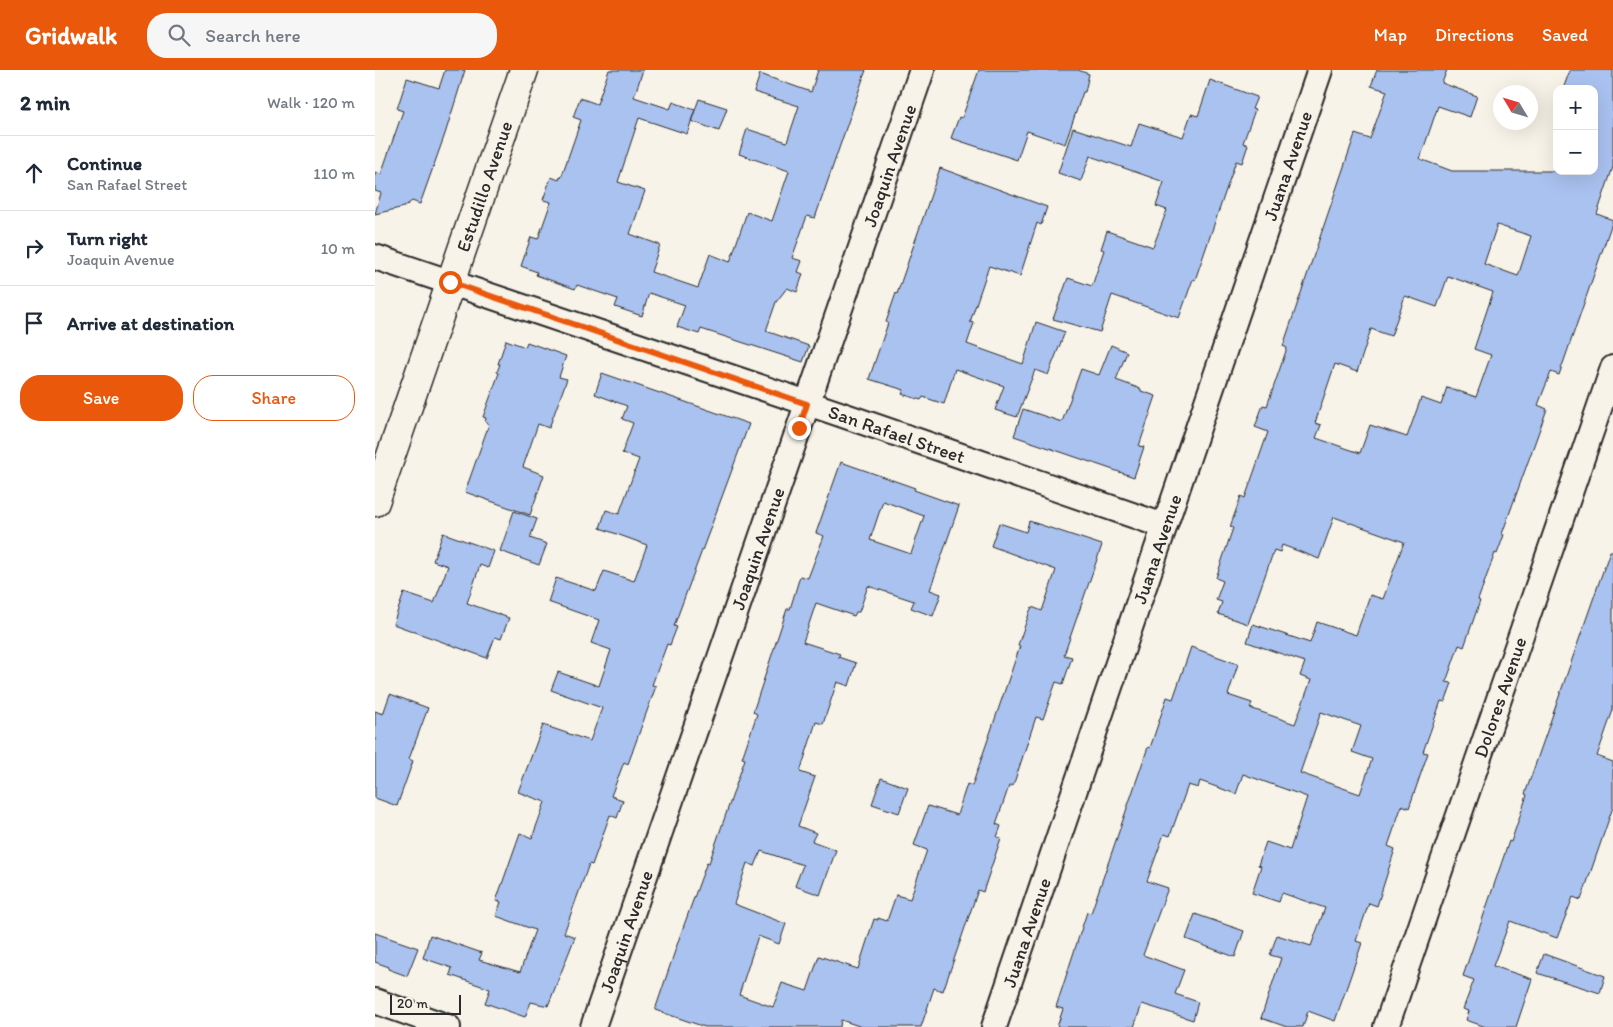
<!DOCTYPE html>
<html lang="en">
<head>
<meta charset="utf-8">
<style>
  :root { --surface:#fff; --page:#f6f6f7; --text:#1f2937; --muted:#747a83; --line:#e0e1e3; --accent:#ea580c }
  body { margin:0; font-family:Itim,sans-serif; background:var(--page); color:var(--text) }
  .controls { position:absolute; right:15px; top:15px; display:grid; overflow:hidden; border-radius:10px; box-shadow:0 5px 20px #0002 }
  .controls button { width:45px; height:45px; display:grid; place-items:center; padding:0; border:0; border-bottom:1px solid var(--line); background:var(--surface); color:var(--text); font:25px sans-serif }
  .compass { position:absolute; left:1118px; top:15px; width:45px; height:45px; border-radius:50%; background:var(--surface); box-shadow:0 5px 20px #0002; rotate:308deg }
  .scale { position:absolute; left:15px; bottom:12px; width:71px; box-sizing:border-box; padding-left:5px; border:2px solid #2b2b2b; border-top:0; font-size:14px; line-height:18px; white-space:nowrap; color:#2b2b2b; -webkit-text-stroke:4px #f7f3e8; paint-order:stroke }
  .stop { position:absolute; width:15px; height:15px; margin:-11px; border:4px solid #ea580c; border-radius:50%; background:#fff }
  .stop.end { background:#ea580c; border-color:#fff; box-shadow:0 1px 5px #0008 }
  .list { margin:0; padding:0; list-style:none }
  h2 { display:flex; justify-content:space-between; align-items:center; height:65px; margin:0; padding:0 20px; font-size:21px }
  h2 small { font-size:16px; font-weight:400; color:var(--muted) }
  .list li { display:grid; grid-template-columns:32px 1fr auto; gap:15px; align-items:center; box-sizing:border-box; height:75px; padding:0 20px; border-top:1px solid var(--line) }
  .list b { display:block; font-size:19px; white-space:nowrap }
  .list p { margin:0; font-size:16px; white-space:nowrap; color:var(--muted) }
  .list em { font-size:16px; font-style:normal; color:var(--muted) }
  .actions { display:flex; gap:10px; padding:15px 20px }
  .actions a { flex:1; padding:11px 0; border:1px solid var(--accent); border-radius:20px; text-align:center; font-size:18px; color:var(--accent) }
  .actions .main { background:var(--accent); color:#fff }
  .icon { flex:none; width:28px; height:28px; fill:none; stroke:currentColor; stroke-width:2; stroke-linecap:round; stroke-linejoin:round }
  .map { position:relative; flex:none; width:1238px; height:957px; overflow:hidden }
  header { display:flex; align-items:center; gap:30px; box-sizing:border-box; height:70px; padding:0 25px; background:var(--accent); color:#fff }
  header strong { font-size:24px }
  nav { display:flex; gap:28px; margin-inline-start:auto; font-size:18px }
  .search { width:350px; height:45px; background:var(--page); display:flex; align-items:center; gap:12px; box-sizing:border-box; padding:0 18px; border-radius:20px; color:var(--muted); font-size:19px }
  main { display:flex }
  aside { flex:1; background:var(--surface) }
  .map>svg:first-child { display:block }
  .building { fill:#aac2f0; stroke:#2b2b2b; fill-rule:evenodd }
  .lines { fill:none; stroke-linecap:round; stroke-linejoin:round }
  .street-casing { stroke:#2b2b2b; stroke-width:28 }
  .secondary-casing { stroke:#2b2b2b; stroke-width:31 }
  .street { stroke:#f7f3e8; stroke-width:24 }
  .secondary { stroke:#f7f3e8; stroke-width:28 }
  .route { stroke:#ea580c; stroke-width:6 }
  .labels { text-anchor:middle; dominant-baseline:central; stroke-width:4; stroke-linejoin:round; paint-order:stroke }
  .street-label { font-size:19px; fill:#2b2b2b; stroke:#f7f3e8 }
</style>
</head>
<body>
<header>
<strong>Gridwalk</strong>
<div class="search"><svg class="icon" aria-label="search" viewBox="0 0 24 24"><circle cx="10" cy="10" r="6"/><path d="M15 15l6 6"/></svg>Search here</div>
<nav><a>Map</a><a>Directions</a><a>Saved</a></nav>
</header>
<main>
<aside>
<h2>2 min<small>Walk · 120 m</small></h2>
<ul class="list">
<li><svg class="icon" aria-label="ahead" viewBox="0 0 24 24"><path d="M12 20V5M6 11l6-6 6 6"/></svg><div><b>Continue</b><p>San Rafael Street</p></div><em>110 m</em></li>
<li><svg class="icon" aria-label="right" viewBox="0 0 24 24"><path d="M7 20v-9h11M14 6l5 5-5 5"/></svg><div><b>Turn right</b><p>Joaquin Avenue</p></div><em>10 m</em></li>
<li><svg class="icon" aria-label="arrive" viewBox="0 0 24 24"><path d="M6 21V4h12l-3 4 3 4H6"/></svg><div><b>Arrive at destination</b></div></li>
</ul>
<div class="actions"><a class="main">Save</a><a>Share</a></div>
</aside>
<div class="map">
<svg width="1238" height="957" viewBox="0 0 1238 957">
  <rect width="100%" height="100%" fill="#f7f3e8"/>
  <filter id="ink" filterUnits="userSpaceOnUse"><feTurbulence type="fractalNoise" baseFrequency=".02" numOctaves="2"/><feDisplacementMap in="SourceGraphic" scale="10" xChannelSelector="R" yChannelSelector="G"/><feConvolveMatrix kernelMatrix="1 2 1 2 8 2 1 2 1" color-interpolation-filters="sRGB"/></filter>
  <g filter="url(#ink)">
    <path class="building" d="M70 0H90L70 64 45 134 37 131 29 137 0 144 6 123 0 121V102L6 104 28 41 22 39 32 8 64 18Z
      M234 0H268L259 27 295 39 298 32 320 40 312 64 264 48 243 112 270 121 255 164 285 175 276 202 323 218 335 184 355 192 372 142 397 151 414 101 364 84 372 59 412 72 424 36 379 22 385 4 436 22 443 0H491L440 148 432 146 417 188 427 191 423 202 428 204 422 222 412 218 401 232 391 261 434 276 428 292 326 259 324 264 302 257 310 235 274 223 267 246 240 237 243 229 202 215 200 219 161 205 162 202 146 196 156 167 163 169 176 132 168 130 176 107 184 110 185 107 186 108 206 50 198 47 205 28 222 34Z
      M604 0H703L714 4 710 22H708L690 74 652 61 642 90 576 68 584 47 587 48Z
      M1002 0H1072L1067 13 1102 26 1095 47 1063 36 1045 89 1077 101H1219V19H1188L1195 0H1238V97L1222 144 1238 150 1184 305 1176 302 1163 335 1172 339 1127 464 1129 465 1122 484 1120 483 1103 530 1105 531 1089 577 1084 575 1071 612 1077 613 1070 632 1066 631 1048 682 1053 683 1034 738 1027 735 1013 776 1020 779 1002 836 994 833 981 871 987 873 960 951 933 941 928 957H912L886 948 906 888 895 885 902 865 936 876 950 838 907 823 904 832 877 823 886 796 883 795 891 772 915 780 932 727 868 704 861 724 825 711 823 718 813 715 795 766 789 764 772 811 793 818 768 885 809 900 800 924 823 932 818 950 767 934 759 957H682L688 939 681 937 712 842 716 843 773 677 775 678 792 627 798 629 816 577 863 594 853 625 877 633 875 638 920 654 936 610 925 606 930 592 872 572 878 554 935 573 942 552 981 565 995 525 1008 529 1029 472 959 447 944 489 907 475 905 482 899 480 873 554 843 544 847 532 841 530 848 511 841 508 858 458 855 457 866 426 870 428 893 362 880 357 888 335 892 336 912 278 908 276 980 64 995 69 1012 21 996 16ZM1122 155 1156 166 1143 206 1109 194ZM1073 206 1118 222 1099 279 1116 285 1101 327 1072 317 1066 335 1046 328 1032 367 995 355 985 383 941 368 946 355 940 353 960 294 982 302 996 259 1016 266 1030 226 1062 237ZM946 642 986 656 977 682 997 689 985 724 925 703Z
      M835 10 882 27 877 39 880 40 868 73 873 75 867 93 861 91 820 210 818 209 804 248 737 225 725 262 678 249 693 208 717 216 729 180 726 179 732 161 778 177 792 140 781 136 789 112 715 86 706 111 683 103 698 58 756 77 764 53 808 67 816 44 823 46Z
      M324 29 352 38 344 61 316 51Z
      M565 98 672 137 666 155 662 153 645 206 614 196 595 252 599 253 592 274 648 294 661 252 690 262 673 305 660 300 642 347 620 340 629 316 580 299 569 334 548 327 546 330 527 324 529 320 494 309 513 253 511 252 521 223 522 224Z
      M131 270 150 277 152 272 191 286 184 307 192 309 174 358 163 354 148 397 169 405 155 445 90 422 114 354 110 352 111 348 108 347 124 303 122 302 125 294H123Z
      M736 275 752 282 741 310 766 319V321L781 326 764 376 769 377 759 407 639 366 648 339 687 352 706 299 724 305Z
      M227 303 374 354 299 556 302 557 295 575 292 574 277 615 281 616 253 694 249 692 236 726 248 730 242 748 235 745 217 795 214 794 189 863 200 867 173 936 156 932 150 947 110 933 115 919 75 905 77 898 48 888 55 865 107 883 104 890 145 902 160 860 121 846 126 832 121 831 145 763 157 768 170 732 143 722 168 655 215 671 227 638 176 620 183 602 224 616 236 580 216 573 224 550 173 532 181 508 221 521 229 501 259 511 272 475 225 458 231 440 244 444 264 389 247 383 258 353 247 349 252 336 220 324Z
      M466 392 540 418 539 420 584 436 555 520 566 524 558 546 536 538 539 531 493 516 484 542H481L479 546 441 533 428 572 465 584 463 587 481 593 474 616 462 612 448 654 441 652 425 702 440 707 423 756 441 763 437 771 461 780 445 825 420 816 428 795 386 781 380 796 372 793 359 834 411 854 404 874 383 866 364 925 398 937 407 913 432 921 444 886 483 899 499 849 503 850V848L512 851 521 825 535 829 552 780 539 775 553 736 582 745 592 714 597 716 645 576 643 575 655 541 657 537 667 541 681 500 616 476 624 453 651 462 654 451 727 475 689 585 697 587 688 614 681 612 668 649 661 647 639 713 637 716H634L621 754 626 756 622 767 626 768 608 822 603 820 568 921 559 918 546 957H487L466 950 465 957H330L280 940 305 866 332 792 334 793 370 689 367 688 382 644 378 642 412 539H415L425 506 433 508 449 466 441 463ZM508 431 549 446 536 484 495 470Z
      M139 441 162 449 155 468 172 474 164 495 125 481Z
      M68 463 119 481 113 498 105 495 92 533 134 548 126 569 120 567 112 588 18 554 29 523 59 533 73 496 58 491Z
      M1235 481H1238V640L1222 686 1238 692V737L1206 830 1198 827 1182 868 1135 851 1118 896 1157 909 1141 957H1111L1091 950 1094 941 1088 939 1099 910 1088 906 1134 771 1136 772 1152 725 1150 724Z
      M15 624 53 638 34 689 38 691 22 736 0 728V641L8 644Z
      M506 708 533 718 524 743 497 734Z
      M820 844 869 861 860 887 811 869Z
      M0 863 43 878 32 906 13 899 14 897 0 892Z
      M1169 884 1230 906 1225 923 1162 903Z"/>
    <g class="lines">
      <defs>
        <g id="street">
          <path id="s1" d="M0 187 459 342 789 456"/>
          <path d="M0 931 73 957"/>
          <path id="s2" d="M218 957 547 0"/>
          <path id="s3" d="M619 957 945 0"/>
          <path id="s4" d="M1011 957 1238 298"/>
        </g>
        <g id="secondary">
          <path id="s5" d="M0 432 149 0"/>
        </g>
      </defs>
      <use href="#street" class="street-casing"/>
      <use href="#secondary" class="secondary-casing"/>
      <use href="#street" class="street"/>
      <use href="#secondary" class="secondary"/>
    </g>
  </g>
  <g class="lines" filter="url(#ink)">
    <path class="route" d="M75 212 432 334 424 358"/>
  </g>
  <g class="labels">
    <g class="street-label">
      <text stroke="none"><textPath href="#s3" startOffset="910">Juana Avenue</textPath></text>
      <text stroke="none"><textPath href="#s2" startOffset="911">Joaquin Avenue</textPath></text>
      <text stroke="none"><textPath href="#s5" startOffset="334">Estudillo Avenue</textPath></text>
      <text stroke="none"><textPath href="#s1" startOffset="551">San Rafael Street</textPath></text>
      <text stroke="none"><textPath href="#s2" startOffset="506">Joaquin Avenue</textPath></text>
      <text stroke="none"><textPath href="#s3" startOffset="505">Juana Avenue</textPath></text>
      <text stroke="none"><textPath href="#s4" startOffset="349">Dolores Avenue</textPath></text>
      <text stroke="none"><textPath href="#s2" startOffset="101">Joaquin Avenue</textPath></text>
      <text stroke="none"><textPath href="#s3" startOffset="100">Juana Avenue</textPath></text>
    </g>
  </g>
</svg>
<div class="controls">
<button>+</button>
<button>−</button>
</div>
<svg class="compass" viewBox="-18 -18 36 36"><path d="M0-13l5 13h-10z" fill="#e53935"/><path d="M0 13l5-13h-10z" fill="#747a83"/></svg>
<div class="scale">20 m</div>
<div class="stop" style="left:75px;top:212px"></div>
<div class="stop end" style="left:424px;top:358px"></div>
</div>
</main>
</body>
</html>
